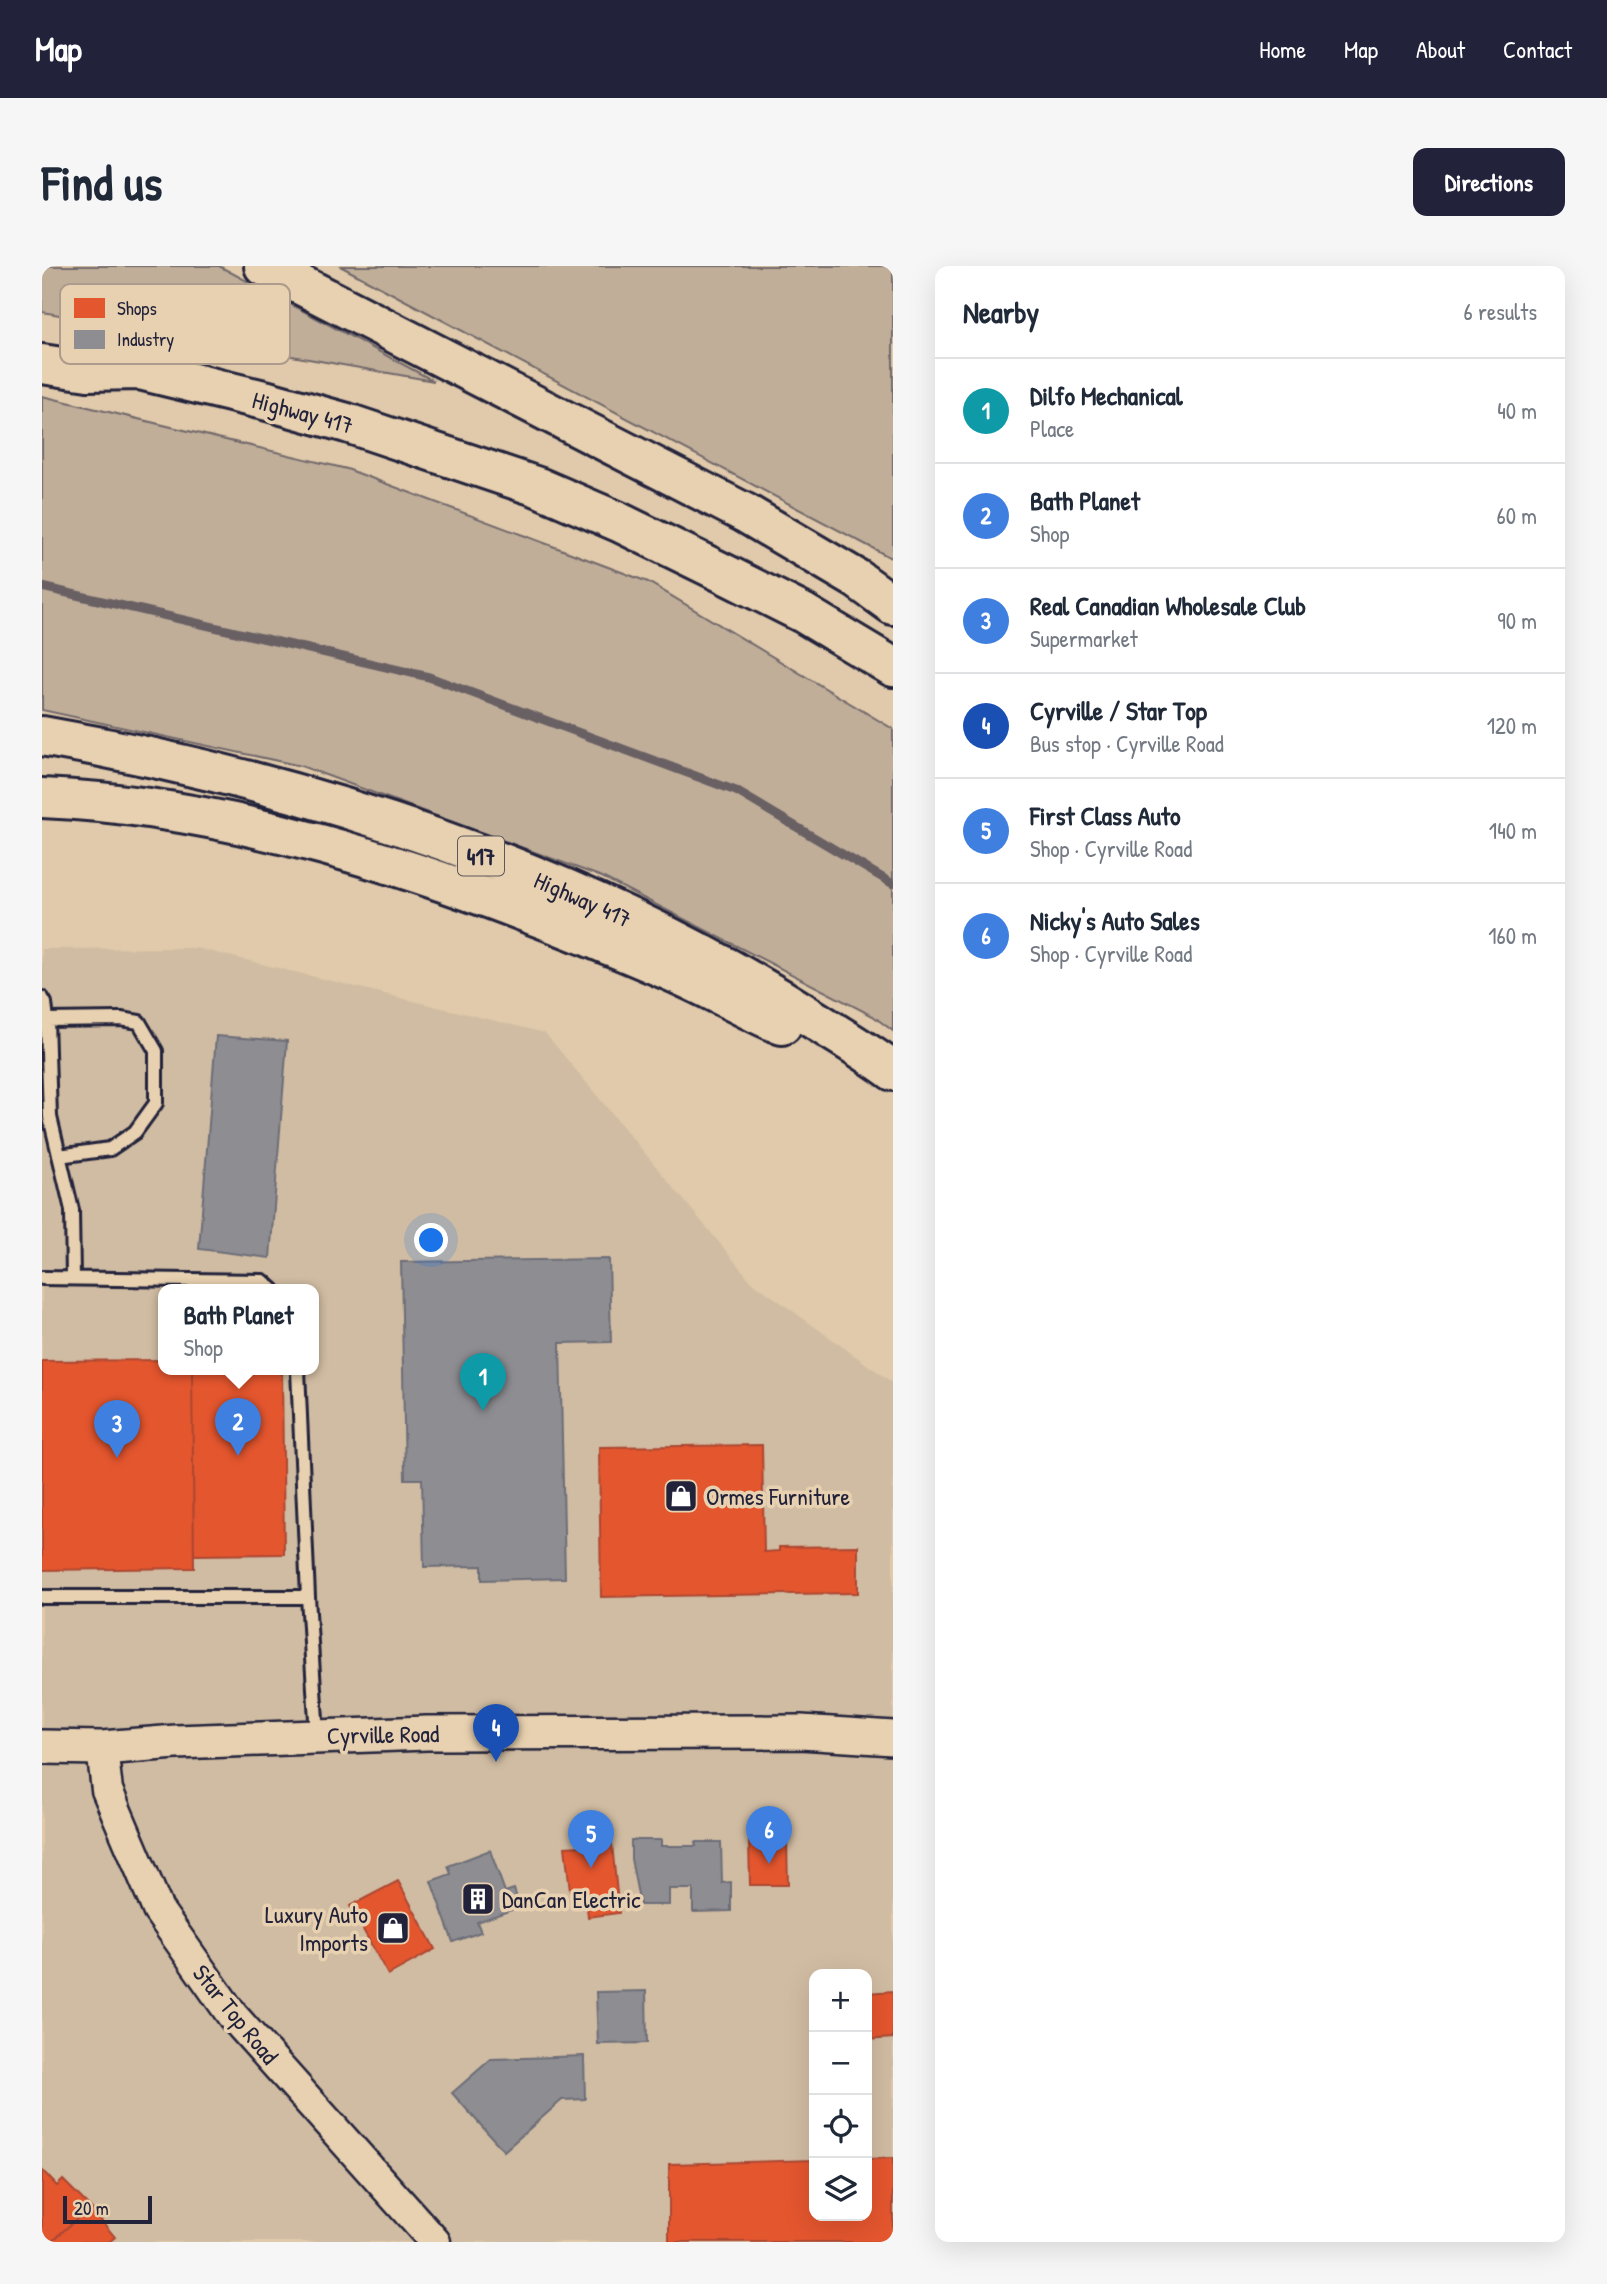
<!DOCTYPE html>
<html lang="en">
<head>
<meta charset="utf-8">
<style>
  :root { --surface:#fff; --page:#f6f6f7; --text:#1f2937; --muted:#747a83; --line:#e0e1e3; --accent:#22223b }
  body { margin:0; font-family:"Patrick Hand",sans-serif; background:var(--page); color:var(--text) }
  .controls { position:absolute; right:21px; bottom:21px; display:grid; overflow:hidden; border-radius:14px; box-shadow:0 7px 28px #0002 }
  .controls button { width:63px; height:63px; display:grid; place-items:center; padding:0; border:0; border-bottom:2px solid var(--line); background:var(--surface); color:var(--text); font:35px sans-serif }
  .scale { position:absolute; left:21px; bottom:18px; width:89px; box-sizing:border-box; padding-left:7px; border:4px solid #22223b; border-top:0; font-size:19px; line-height:24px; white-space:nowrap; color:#22223b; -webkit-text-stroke:5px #e8d1b0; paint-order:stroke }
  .you { position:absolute; left:390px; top:975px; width:24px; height:24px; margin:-18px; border:5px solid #fff; border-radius:50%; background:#1a73e8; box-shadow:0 0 0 10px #1a73e833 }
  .badge { display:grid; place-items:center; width:46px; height:46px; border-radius:50%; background:var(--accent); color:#fff; font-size:23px; font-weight:700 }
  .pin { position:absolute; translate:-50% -58px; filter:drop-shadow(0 2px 4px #0008) }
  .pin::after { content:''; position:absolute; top:37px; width:24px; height:21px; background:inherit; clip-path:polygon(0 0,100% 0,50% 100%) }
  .popup { position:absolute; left:116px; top:1018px; width:161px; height:91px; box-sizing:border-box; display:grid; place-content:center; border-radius:14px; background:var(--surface); filter:drop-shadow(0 2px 5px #0005); font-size:23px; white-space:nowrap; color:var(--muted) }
  .popup b { font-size:26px; color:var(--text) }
  .popup::after { content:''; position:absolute; left:50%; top:100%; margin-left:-14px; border:14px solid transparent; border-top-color:var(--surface) }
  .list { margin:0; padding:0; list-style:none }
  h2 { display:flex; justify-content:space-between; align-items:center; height:91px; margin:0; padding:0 28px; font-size:30px }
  h2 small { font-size:23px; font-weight:400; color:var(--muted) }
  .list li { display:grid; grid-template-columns:46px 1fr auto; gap:21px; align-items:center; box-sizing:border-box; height:105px; padding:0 28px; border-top:2px solid var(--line) }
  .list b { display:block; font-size:26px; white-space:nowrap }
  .list p { margin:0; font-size:23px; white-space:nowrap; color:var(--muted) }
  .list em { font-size:23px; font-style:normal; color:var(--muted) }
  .icon { flex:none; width:38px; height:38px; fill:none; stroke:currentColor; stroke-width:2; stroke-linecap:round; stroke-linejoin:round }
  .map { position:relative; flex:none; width:851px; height:1976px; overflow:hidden; border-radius:14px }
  header { display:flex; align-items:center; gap:42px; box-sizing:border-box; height:98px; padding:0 35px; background:var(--accent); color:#fff }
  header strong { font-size:33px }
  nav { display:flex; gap:38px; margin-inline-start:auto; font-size:24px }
  .intro { display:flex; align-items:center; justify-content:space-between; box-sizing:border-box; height:168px; padding:0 42px }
  h1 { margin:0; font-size:49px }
  .button { padding:18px 32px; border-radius:14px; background:var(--accent); color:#fff; font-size:24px; font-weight:700 }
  main { display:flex; gap:42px; padding:0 42px }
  aside { flex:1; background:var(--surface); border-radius:14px; box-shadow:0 7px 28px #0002 }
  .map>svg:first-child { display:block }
  .built { fill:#d0bca2; fill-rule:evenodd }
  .green { fill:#c0ae99; stroke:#71686a; stroke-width:2 }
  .shops { fill:#e4572e; stroke:#aa4732; stroke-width:2 }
  .industry { fill:#8d8d92; stroke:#6d6d78; stroke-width:2 }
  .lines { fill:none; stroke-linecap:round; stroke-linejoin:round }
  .stream { stroke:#696064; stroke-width:9 }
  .service-casing { stroke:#22223b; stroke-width:18 }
  .tertiary-casing { stroke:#22223b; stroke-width:35 }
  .secondary-casing { stroke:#22223b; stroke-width:38 }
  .motorway-casing { stroke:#22223b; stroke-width:44 }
  .service { stroke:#e8d1b0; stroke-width:12 }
  .tertiary { stroke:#e8d1b0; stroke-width:30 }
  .secondary { stroke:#e8d1b0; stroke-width:33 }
  .motorway { stroke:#e8d1b0; stroke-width:38 }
  .labels { text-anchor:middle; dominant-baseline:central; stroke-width:7; stroke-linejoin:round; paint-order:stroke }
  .shield { fill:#e8d1b0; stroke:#5d565e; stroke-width:2 }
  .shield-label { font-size:23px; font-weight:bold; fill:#22223b }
  .street-label { font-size:24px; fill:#22223b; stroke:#e8d1b0 }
  .poi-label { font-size:24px; fill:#22223b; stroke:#e8d1b0; text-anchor:start }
  .key { fill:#e8d1b0; stroke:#ad9c8d; stroke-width:2 }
  .key-label { font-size:19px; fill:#22223b }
</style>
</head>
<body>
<header>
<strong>Map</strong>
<nav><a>Home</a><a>Map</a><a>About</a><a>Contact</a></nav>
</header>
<div class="intro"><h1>Find us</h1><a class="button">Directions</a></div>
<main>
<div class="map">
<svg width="851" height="1976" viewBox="0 0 851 1976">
  <rect width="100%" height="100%" fill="#e0caab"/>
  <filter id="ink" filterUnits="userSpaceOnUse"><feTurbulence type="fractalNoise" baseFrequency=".0143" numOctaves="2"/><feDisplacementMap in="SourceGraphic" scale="14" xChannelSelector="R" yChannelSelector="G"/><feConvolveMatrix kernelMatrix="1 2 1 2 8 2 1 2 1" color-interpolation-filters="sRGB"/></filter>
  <g filter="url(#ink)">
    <path class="built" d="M154 682 503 767 709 1015 851 1117V1976H0V683ZM121 1024H271V1104H121ZM772 1708H825V1950H772Z"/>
    <path class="green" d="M0 0H177L392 115 0 46Z
      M298 0H851V293Z
      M0 130 305 203 606 316 851 463V765L831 750 560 611 259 500 0 444Z"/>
    <path class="shops" d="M121 1094V1104H150L152 1302 0 1304V1095Z
      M150 1104H240L242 1288 152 1289Z
      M720 1179 722 1286 737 1285V1281L816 1280V1327L559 1331 557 1181Z
      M550 1576V1580L570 1578 577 1647 546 1651 543 1623 528 1625 523 1581 539 1580V1577Z
      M707 1576H745L746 1619H708Z
      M356 1615 393 1683 346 1709 308 1640Z
      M851 1725V1772L825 1774V1727Z
      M851 1892V1976H627V1898L772 1894V1950H825V1893Z
      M0 1904 15 1920 21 1914 48 1941 9 1976H0Z
      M48 1941 73 1971 67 1976H9Z"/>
    <path class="industry" d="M174 770 245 775 228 992 157 983Z
      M567 993 569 1076 518 1077 523 1312 440 1314V1300L382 1301 380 1213H363L359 996Z
      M589 1574H619V1580H654L653 1576H679L680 1617 689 1616V1645L651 1646V1623H627V1639H598L589 1593Z
      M448 1584 463 1626 472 1623 478 1641 435 1656 439 1666 411 1676 389 1615 409 1608 406 1600Z
      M604 1725 605 1777 556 1778 554 1726Z
      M542 1790 543 1833 520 1834 462 1885 410 1827 449 1793Z"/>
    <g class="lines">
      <path class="stream" d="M0 321 387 411 694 525 851 618"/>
      <defs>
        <path id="service" d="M0 732 3 737 5 754
          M17 890 68 883 93 866 114 837V785L97 756 79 753 5 754 8 851 30 944 31 1012
          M0 1012 221 1015 231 1024
          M256 1104 266 1331
          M0 1331H266L275 1469"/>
        <path id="tertiary" d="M60 1482 65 1524 116 1644 190 1749 393 1976"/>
        <path id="secondary" d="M0 1481 60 1482 134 1476 385 1467 759 1466 851 1472"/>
        <path id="motorway" d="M222 0 703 247 815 313 851 339
          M0 98 46 105 98 104 226 135 305 157 496 221 577 256 681 307 761 347 851 401
          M0 470C266 516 548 609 776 756 801 772 827 787 851 805
          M0 532C188 540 374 601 547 671 581 685 616 699 650 715 680 729 709 746 740 759"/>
      </defs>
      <use href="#service" class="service-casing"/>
      <use href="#tertiary" class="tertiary-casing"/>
      <use href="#secondary" class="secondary-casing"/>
      <use href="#motorway" class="motorway-casing"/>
      <use href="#service" class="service"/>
      <use href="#tertiary" class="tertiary"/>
      <use href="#secondary" class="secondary"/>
      <use href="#motorway" class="motorway"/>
    </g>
  </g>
  <defs>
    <symbol id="shop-square" viewBox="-11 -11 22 22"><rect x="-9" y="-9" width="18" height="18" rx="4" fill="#22223b" stroke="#e8d1b0"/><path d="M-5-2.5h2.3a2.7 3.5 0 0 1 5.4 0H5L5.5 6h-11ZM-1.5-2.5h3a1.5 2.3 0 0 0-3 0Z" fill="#fff"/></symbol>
    <symbol id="building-square" viewBox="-11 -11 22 22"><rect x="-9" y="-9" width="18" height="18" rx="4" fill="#22223b" stroke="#e8d1b0"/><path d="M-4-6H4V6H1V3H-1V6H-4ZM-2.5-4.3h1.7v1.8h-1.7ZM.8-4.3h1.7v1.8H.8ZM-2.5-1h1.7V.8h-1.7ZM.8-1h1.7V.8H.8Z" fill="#fff"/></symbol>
  </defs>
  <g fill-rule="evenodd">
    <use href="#shop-square" x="620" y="1211" width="38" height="38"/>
    <use href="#building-square" x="417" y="1614" width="38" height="38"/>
    <use href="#shop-square" x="332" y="1643" width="38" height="38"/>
  </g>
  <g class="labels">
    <rect class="shield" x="416" y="570.5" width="46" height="39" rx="5"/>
    <g class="shield-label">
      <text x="439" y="590">417</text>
    </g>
    <g class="street-label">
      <text transform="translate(261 146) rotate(15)">Highway 417</text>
      <text transform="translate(541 633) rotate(24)">Highway 417</text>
      <text transform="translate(341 1468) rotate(-1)">Cyrville Road</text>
      <text transform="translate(194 1748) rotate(51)">Star Top Road</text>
    </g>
    <g class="poi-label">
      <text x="664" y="1230">Ormes Furniture</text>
      <text x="460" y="1633">DanCan Electric</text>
      <text x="326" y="1648" text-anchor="end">Luxury Auto<tspan x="326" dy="28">Imports</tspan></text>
    </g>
  </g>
  <rect x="18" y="18" width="230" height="80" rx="10" class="key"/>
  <rect x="32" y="32" width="31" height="20" fill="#e4572e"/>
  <rect x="32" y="64" width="31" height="19" fill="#8d8d92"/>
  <g class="key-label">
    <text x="75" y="49">Shops</text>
    <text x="75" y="80">Industry</text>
  </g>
</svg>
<div class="controls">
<button>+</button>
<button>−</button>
<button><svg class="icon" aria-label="locate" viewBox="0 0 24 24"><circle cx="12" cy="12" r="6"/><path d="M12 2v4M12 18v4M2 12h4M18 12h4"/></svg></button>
<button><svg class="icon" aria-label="layers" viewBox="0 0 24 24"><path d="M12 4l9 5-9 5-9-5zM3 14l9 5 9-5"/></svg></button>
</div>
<div class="scale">20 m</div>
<div class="you"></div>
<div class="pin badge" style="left:441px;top:1145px;background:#0f9aa8">1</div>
<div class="pin badge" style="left:196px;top:1190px;background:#3f7fe0">2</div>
<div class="popup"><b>Bath Planet</b>Shop</div>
<div class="pin badge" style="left:75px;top:1192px;background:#3f7fe0">3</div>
<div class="pin badge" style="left:454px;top:1496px;background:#1a4fb4">4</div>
<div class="pin badge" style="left:549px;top:1602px;background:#3f7fe0">5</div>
<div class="pin badge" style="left:727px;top:1598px;background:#3f7fe0">6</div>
</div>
<aside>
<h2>Nearby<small>6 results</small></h2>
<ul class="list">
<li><span class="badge" style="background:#0f9aa8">1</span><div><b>Dilfo Mechanical</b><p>Place</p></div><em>40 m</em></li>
<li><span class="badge" style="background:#3f7fe0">2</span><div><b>Bath Planet</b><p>Shop</p></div><em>60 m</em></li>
<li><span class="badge" style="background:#3f7fe0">3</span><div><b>Real Canadian Wholesale Club</b><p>Supermarket</p></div><em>90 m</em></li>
<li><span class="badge" style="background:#1a4fb4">4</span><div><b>Cyrville / Star Top</b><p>Bus stop · Cyrville Road</p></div><em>120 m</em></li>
<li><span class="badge" style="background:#3f7fe0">5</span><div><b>First Class Auto</b><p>Shop · Cyrville Road</p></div><em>140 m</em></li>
<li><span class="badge" style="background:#3f7fe0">6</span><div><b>Nicky's Auto Sales</b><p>Shop · Cyrville Road</p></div><em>160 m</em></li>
</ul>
</aside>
</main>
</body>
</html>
